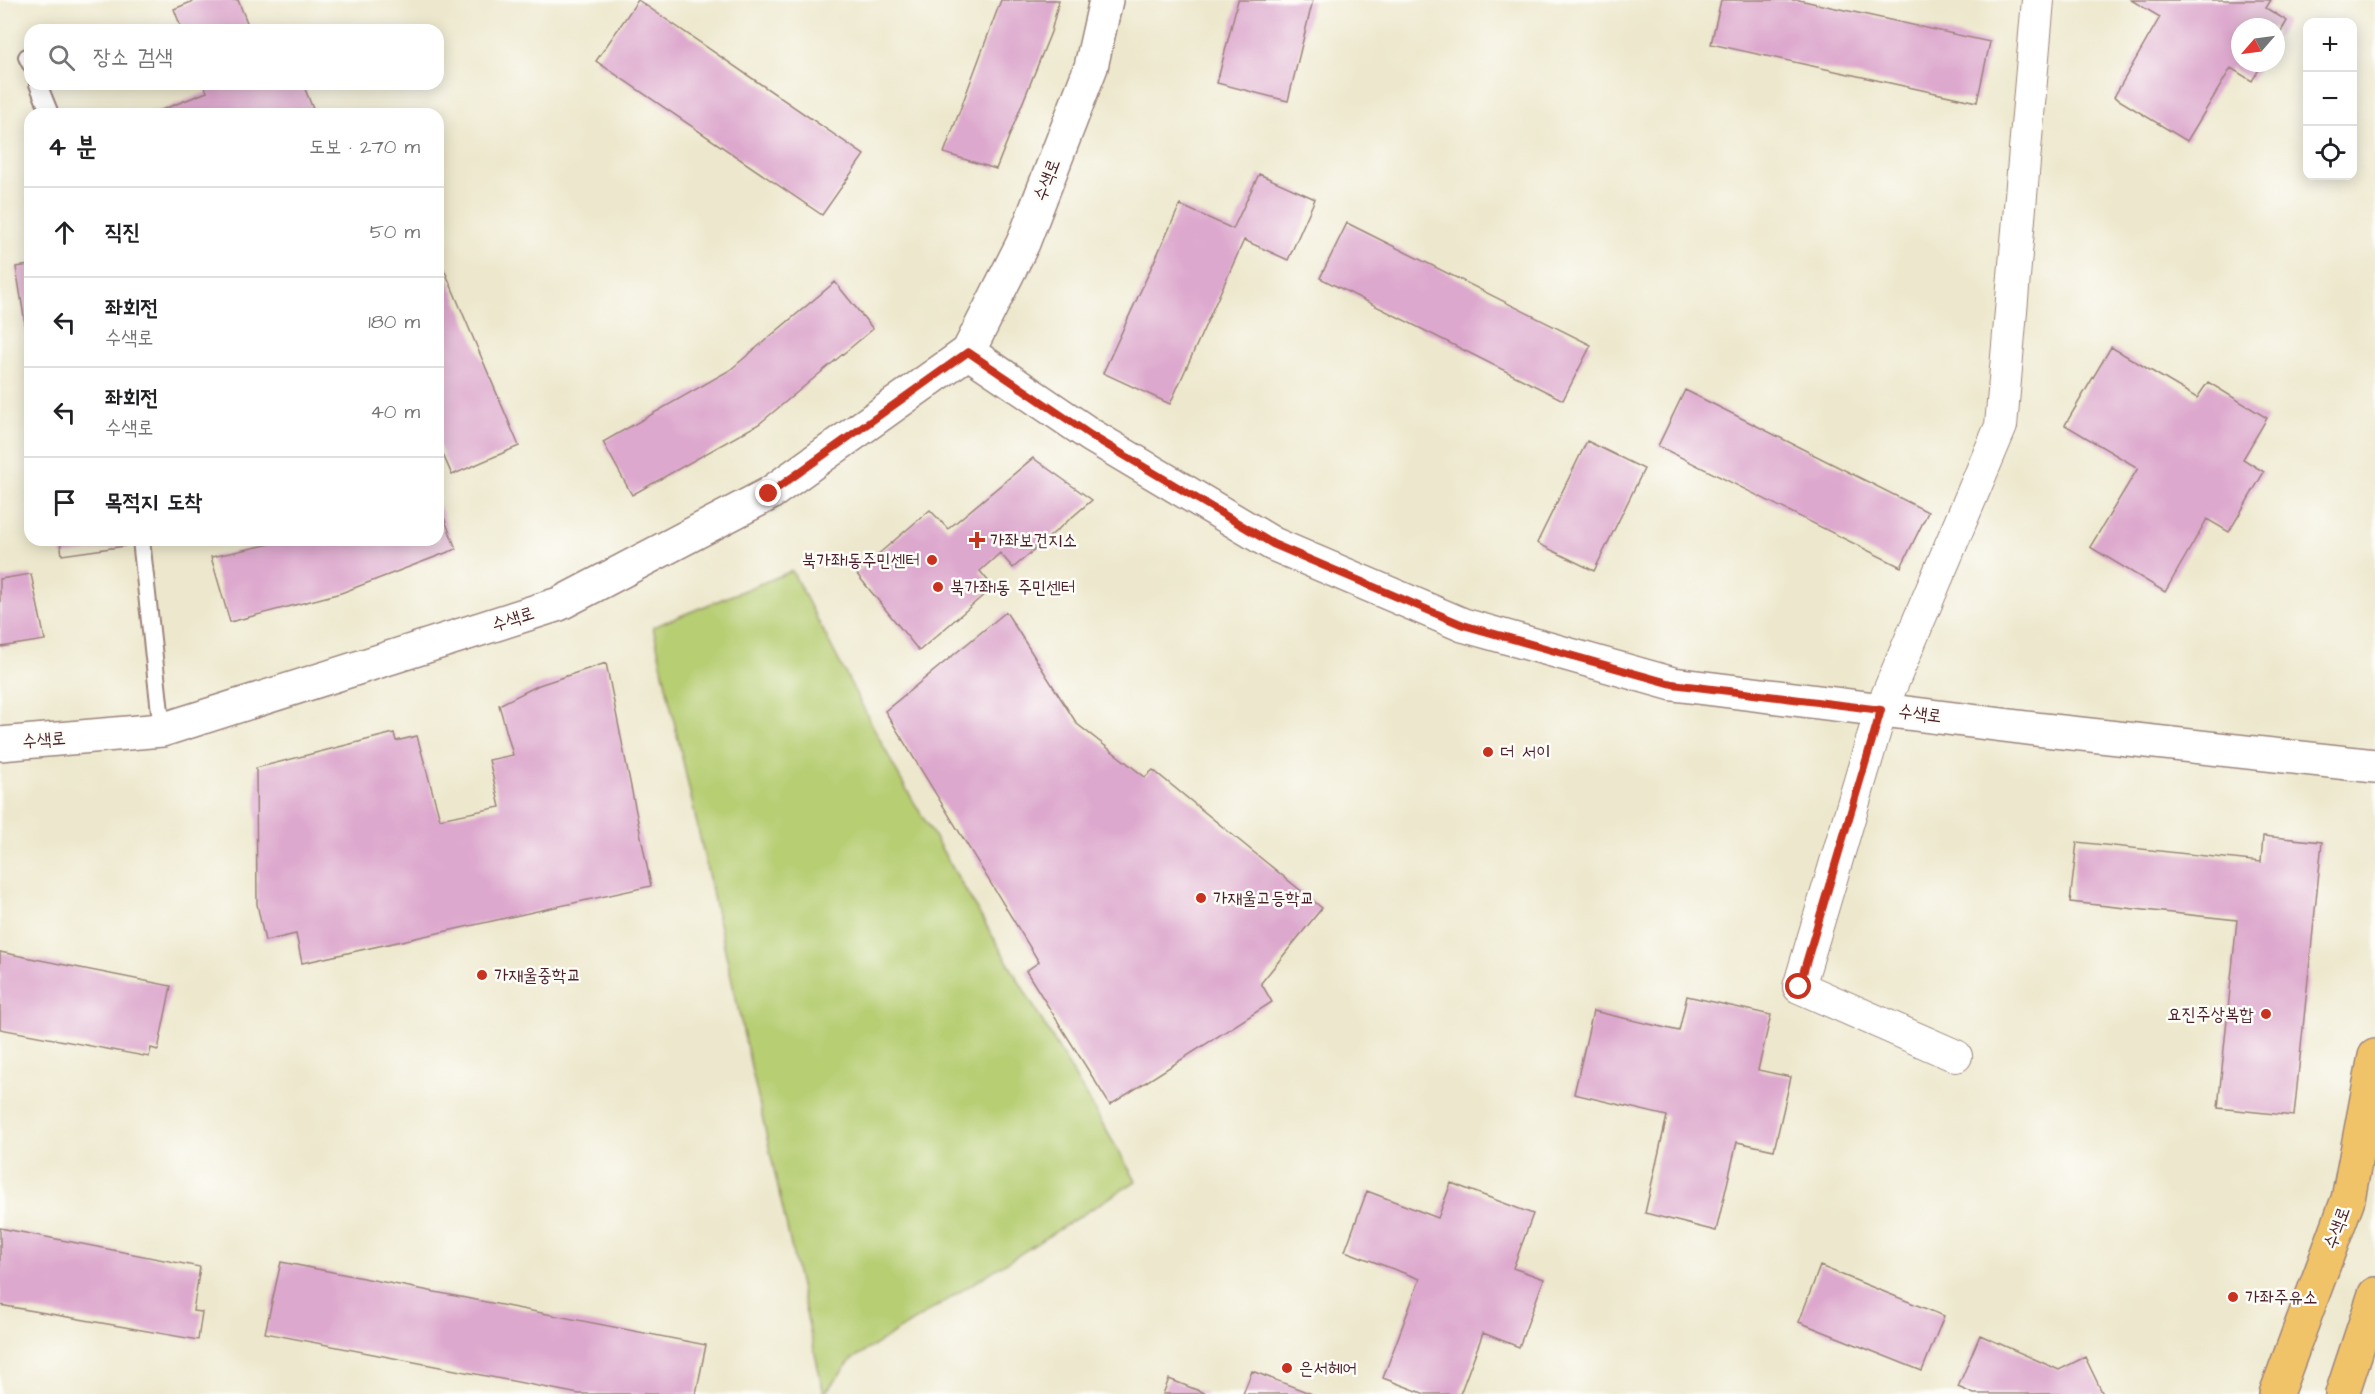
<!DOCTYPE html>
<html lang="ko">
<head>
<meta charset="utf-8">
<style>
  :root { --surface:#fff; --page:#f2f2f2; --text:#202124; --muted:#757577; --line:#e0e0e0 }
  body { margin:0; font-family:"Architects Daughter","Poor Story",sans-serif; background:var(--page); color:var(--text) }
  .controls { position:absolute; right:18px; top:18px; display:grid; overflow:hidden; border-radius:12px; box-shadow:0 3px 15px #0003 }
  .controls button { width:54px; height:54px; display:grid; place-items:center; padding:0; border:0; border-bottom:2px solid var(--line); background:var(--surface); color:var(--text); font:30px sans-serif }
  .compass { position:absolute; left:2231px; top:18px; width:54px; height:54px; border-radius:50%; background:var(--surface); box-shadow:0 3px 15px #0003; rotate:242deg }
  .stop { position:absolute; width:18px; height:18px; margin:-14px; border:4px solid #c8321e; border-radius:50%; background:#fff }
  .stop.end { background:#c8321e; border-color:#fff; box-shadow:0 2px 6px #0008 }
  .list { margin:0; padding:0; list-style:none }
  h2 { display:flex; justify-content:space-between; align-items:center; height:78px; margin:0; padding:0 24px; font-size:26px }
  h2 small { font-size:20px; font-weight:400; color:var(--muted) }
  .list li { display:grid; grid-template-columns:39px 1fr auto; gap:18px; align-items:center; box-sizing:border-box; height:90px; padding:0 24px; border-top:2px solid var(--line) }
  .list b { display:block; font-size:22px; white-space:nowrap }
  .list p { margin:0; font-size:20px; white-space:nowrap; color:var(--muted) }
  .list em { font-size:20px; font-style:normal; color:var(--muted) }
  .icon { flex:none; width:33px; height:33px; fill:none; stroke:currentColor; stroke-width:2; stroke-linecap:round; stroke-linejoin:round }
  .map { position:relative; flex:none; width:2375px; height:1394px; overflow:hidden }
  .search { position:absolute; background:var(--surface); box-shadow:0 3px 15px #0003; left:24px; top:24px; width:420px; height:66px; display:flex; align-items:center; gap:15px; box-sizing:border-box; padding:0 21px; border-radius:18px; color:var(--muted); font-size:22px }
  .panel { position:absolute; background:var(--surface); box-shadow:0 3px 15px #0003; left:24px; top:108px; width:420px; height:438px; border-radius:18px }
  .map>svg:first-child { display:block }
  .green { fill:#b7ce73; stroke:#80764f; stroke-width:1.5 }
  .building { fill:#dda8cd }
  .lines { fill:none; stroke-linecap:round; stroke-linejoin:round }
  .service-casing { stroke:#9c847c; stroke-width:20 }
  .minor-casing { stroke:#9c847c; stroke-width:34 }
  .tertiary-casing { stroke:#9c847c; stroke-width:36 }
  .primary-casing { stroke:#9c847c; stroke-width:36 }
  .service { stroke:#fff; stroke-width:16 }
  .minor { stroke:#fff; stroke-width:32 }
  .tertiary { stroke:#fff; stroke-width:33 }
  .primary { stroke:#f1c369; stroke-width:33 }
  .route { stroke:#c8321e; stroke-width:8 }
  .poi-dot { fill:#c8321e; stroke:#fdfcf7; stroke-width:2 }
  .labels { text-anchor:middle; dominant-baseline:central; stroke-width:5; stroke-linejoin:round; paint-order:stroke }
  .street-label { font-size:18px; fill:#4a1f2b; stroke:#fdfcf7 }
  .poi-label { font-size:18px; fill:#4a1f2b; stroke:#fdfcf7; text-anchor:start }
</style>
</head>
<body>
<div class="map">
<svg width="2375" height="1394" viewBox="0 0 2375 1394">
  <rect width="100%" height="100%" fill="#fdfcf7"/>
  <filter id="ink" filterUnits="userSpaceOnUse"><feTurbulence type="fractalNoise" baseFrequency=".0167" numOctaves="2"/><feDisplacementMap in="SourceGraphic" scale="12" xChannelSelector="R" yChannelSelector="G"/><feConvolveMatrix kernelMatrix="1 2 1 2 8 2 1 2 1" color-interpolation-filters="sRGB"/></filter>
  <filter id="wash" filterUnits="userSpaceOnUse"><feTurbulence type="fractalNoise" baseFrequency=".008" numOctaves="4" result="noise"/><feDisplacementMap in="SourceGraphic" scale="24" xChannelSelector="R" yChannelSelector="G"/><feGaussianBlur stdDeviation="1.35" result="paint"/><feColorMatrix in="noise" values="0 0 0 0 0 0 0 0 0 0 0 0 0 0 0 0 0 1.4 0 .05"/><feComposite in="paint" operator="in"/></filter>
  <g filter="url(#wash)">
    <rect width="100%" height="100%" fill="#ede8cd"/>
    <path class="green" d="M792 571 901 780 1136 1181 851 1360 824 1394 653 627Z"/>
    <g id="blocks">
      <path class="building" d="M196 0H238L250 30H182L174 9Z
        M638 0 864 155 822 215 596 61Z
        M1001 0H1059L1051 32 996 169 944 153Z
        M1238 0H1313L1288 101 1217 83Z
        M1721 0H1799L1990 42 1977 102 1711 44Z
        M2131 0H2271L2266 8 2287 21 2276 40V27H2240V63H2263L2252 81 2231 68 2187 141 2114 97 2160 17Z
        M204 84H303L315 114H151L207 92Z
        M1259 174 1315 199 1288 260 1244 240 1170 404 1103 373 1180 205 1233 229Z
        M1347 223 1591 345 1563 400 1320 278Z
        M438 255 519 446 452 475 438 443Z
        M30 265V348H29L16 267Z
        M835 282 873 329 759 424 632 495 603 442 730 370Z
        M2111 347 2197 398 2208 382 2267 418 2243 459 2264 472 2229 532 2207 519 2165 592 2090 547 2138 468 2065 425Z
        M1685 390 1928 512 1901 567 1658 446Z
        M1587 441 1644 469 1594 571 1537 543Z
        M1033 458 1092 500 1013 568 1000 553 980 571 993 587 919 651 856 573 930 510 948 529Z
        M438 502 456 549 341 593 230 622 211 557 289 540H438Z
        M60 540H124L125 546 62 555Z
        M31 574 45 640 0 647V579Z
        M1006 612 1077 724 1145 777 1153 770 1322 908 1261 983 1272 1002 1110 1105 1026 971 1039 962 885 711Z
        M606 663 651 886 302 963 296 934 265 941 257 904 256 768 394 733 396 741 417 736 440 819 500 807 489 760 513 755 499 705 539 685Z
        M2263 836 2322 842 2294 1116 2218 1108 2237 920 2070 902 2077 842 2261 862Z
        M0 952 171 986 158 1050 151 1048 149 1057 0 1029Z
        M1687 996 1771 1015 1758 1070 1791 1077 1774 1150 1737 1142 1716 1231 1645 1213 1667 1116 1574 1094 1593 1011 1679 1031Z
        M1451 1183 1533 1214 1513 1268 1544 1279 1519 1347 1483 1333 1460 1394H1425L1383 1378 1420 1279 1345 1251 1367 1191 1438 1218Z
        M0 1228 200 1267 193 1311 202 1312 198 1340 0 1305Z
        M281 1262 706 1345 696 1394H579L265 1333Z
        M1820 1266 1944 1316 1922 1371 1799 1322Z
        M1980 1335 2059 1370 2085 1357 2103 1394H1974L1958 1387Z
        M1252 1371 1312 1394H1243Z
        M1169 1379 1207 1394H1163Z"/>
    </g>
  </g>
  <g filter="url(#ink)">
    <use href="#blocks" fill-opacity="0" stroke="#9c847c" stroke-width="1.5"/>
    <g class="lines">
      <defs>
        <path id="service" d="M27 57 30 63
          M38 84 50 114
          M141 540 162 730"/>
        <path id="minor" d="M1956 1056 1799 987 1881 710 2001 426 2038 0"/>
        <path id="tertiary" d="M968 352 1092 436 1273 544 1463 625 1673 684 2027 728 2375 766
          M0 744 162 730 559 604 769 494 968 352 1023 243 1091 67 1106 0"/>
        <path id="primary" d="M2276 1394 2348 1199 2375 1056
          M2342 1394 2375 1294"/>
      </defs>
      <use href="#service" class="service-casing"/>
      <use href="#minor" class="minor-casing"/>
      <use href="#tertiary" class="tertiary-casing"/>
      <use href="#primary" class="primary-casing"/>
      <use href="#service" class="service"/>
      <use href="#minor" class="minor"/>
      <use href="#tertiary" class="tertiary"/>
      <use href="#primary" class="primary"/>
    </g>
  </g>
  <g class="lines" filter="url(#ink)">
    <path class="route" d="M769 494 968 352 1092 436 1273 544 1463 625 1672 684 1881 710 1799 987"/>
  </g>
  <g class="poi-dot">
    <path d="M974 531h6v6h6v6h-6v6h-6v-6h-6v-6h6z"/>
    <circle cx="932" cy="560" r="6"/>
    <circle cx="938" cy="587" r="6"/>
    <circle cx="1488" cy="752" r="6"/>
    <circle cx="1201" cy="898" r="6"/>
    <circle cx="482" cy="975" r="6"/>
    <circle cx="2266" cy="1014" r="6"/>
    <circle cx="2233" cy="1297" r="6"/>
    <circle cx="1287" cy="1368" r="6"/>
  </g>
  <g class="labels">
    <g class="street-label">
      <text transform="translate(1047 180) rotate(-69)">수색로</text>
      <text transform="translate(513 619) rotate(-18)">수색로</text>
      <text transform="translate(1920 714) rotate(7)">수색로</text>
      <text transform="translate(44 740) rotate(-5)">수색로</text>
      <text transform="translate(2337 1228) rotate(-70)">수색로</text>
    </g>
    <g class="poi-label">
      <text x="990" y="540">가좌보건지소</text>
      <text x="920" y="560" text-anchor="end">북가좌1동주민센터</text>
      <text x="950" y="587">북가좌1동 주민센터</text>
      <text x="1500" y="752">더 서이</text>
      <text x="1213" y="898">가재울고등학교</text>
      <text x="494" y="975">가재울중학교</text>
      <text x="2254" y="1014" text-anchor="end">요진주상복합</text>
      <text x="2245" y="1297">가좌주유소</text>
      <text x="1299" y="1368">은서헤어</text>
    </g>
  </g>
</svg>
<div class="controls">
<button>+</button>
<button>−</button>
<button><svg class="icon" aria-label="locate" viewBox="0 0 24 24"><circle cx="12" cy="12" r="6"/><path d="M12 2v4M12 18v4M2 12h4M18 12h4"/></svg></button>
</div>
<svg class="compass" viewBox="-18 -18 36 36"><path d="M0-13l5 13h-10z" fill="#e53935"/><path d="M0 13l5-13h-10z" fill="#757577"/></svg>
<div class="stop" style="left:1799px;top:987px"></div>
<div class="stop end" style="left:769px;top:494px"></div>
<div class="search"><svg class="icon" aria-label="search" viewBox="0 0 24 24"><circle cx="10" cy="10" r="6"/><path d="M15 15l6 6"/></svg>장소 검색</div>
<section class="panel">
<h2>4 분<small>도보 · 270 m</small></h2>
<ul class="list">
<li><svg class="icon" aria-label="ahead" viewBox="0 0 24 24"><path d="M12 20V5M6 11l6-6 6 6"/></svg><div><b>직진</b></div><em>50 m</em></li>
<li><svg class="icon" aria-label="left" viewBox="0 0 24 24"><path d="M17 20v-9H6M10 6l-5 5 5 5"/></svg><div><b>좌회전</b><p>수색로</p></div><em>180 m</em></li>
<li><svg class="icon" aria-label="left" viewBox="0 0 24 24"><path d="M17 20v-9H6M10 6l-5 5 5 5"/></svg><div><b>좌회전</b><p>수색로</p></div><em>40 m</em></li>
<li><svg class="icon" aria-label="arrive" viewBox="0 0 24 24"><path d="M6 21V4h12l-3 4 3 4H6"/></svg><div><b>목적지 도착</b></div></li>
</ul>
</section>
</div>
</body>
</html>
